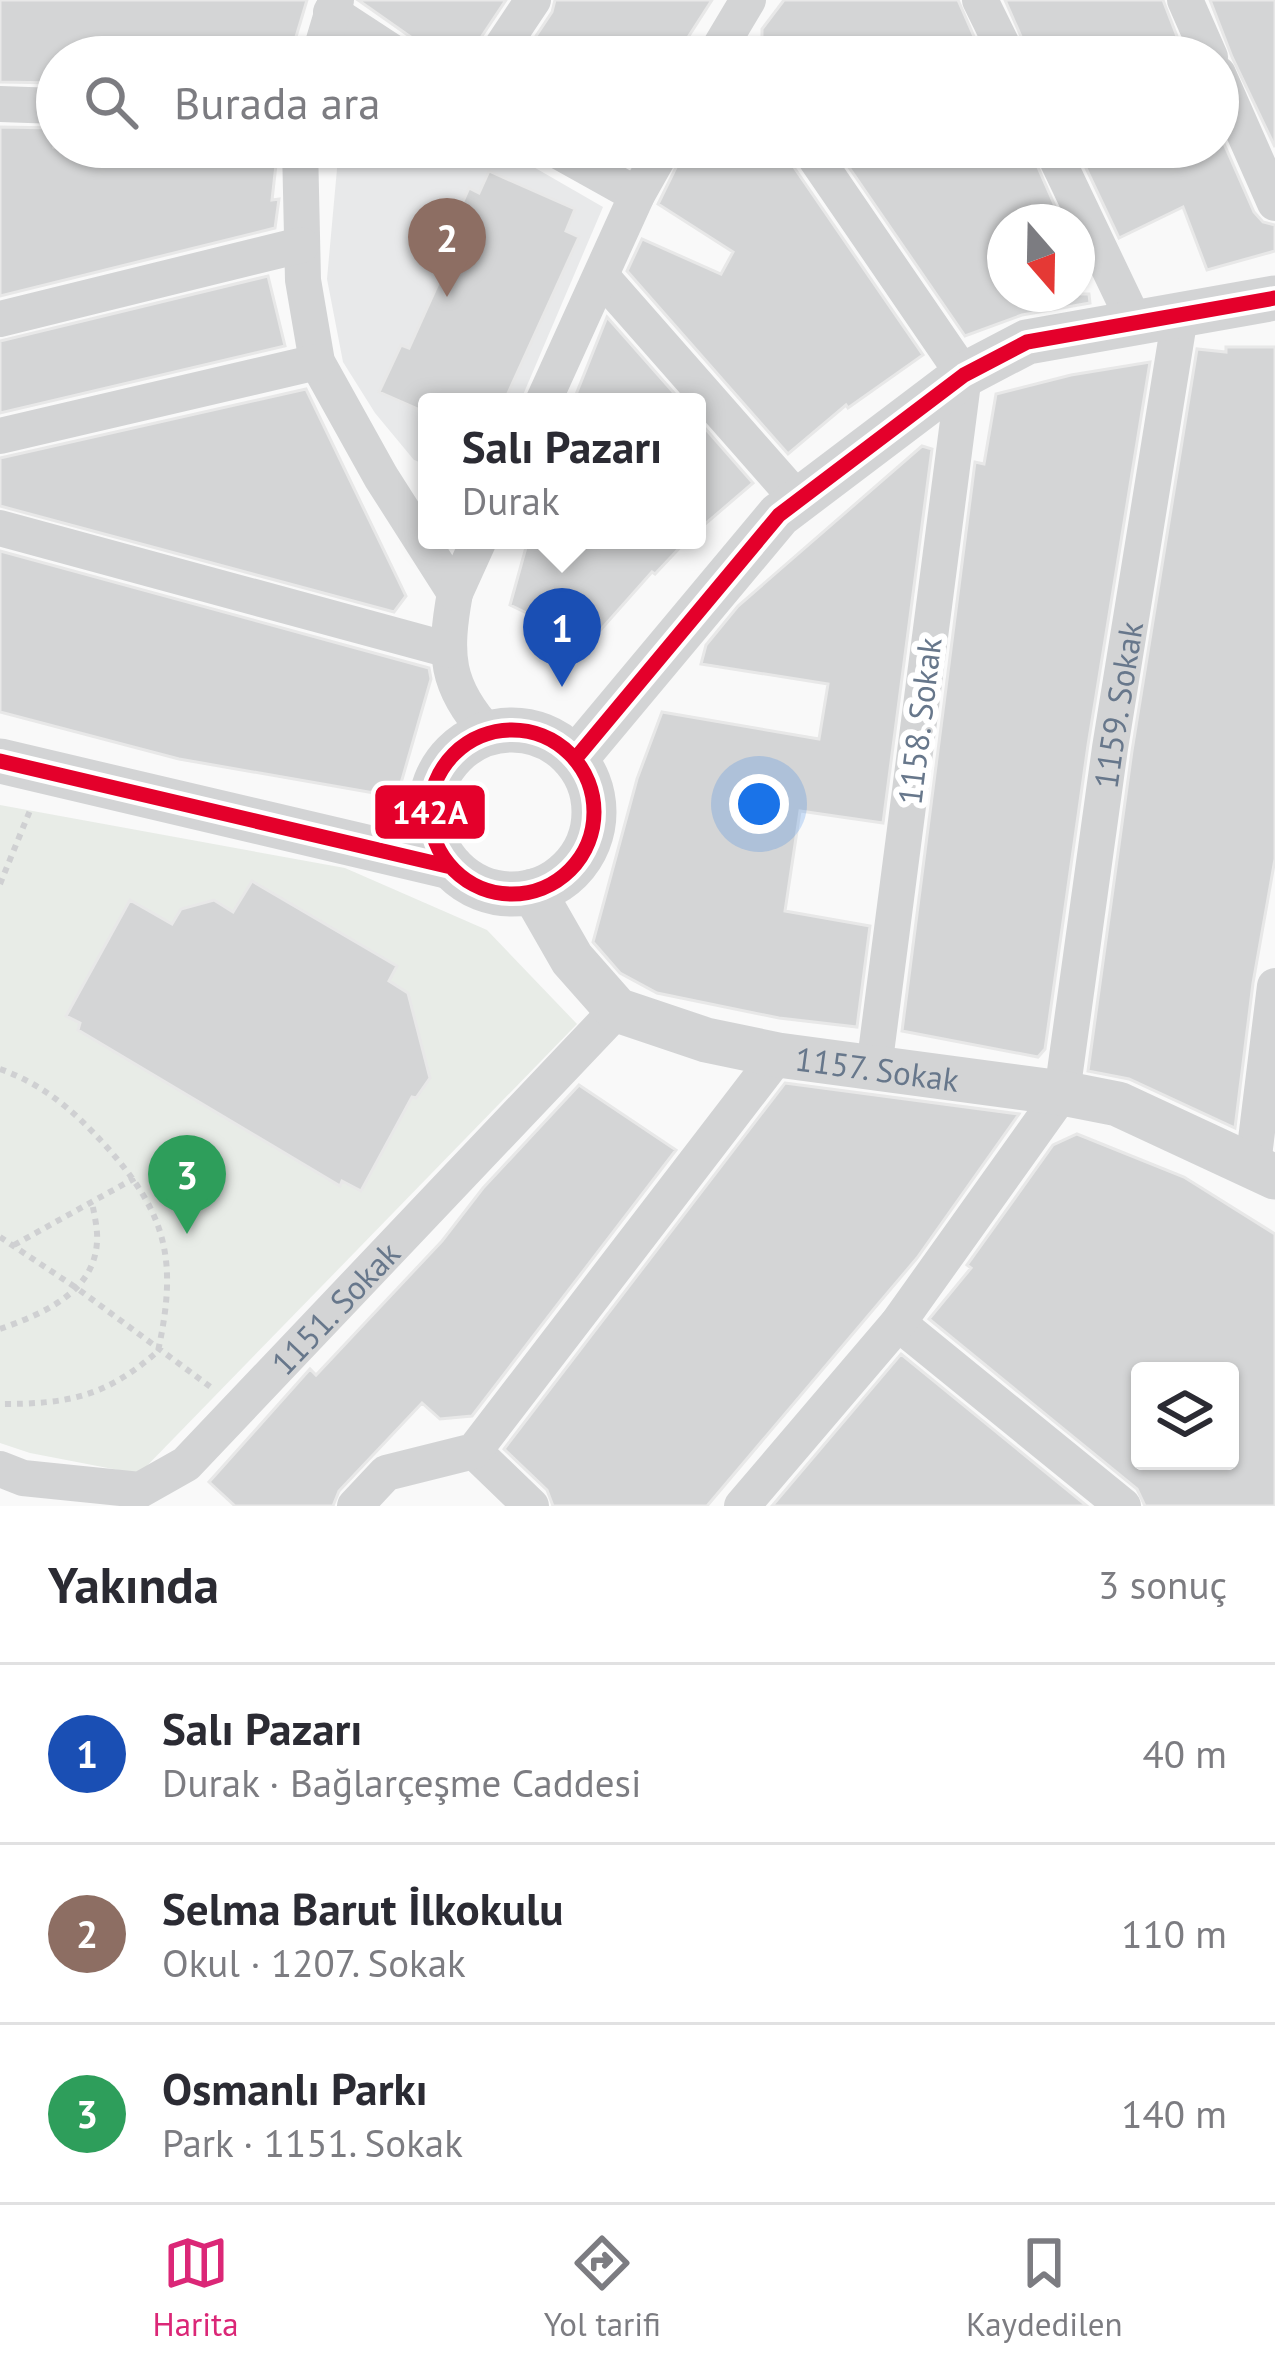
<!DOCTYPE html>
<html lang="tr">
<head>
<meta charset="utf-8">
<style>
  :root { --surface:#fff; --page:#f7f7f7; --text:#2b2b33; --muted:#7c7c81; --line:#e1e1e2; --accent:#db2777 }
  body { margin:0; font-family:"PT Sans",sans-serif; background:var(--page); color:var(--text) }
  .controls { position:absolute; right:36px; bottom:36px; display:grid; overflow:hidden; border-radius:12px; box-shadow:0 3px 9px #0004 }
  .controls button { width:108px; height:108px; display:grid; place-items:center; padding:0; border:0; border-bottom:3px solid var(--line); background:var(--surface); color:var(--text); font:60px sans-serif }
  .compass { position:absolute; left:987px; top:204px; width:108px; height:108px; border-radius:50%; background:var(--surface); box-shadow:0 3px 9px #0004; rotate:160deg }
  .you { position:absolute; left:759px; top:804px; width:42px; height:42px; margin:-30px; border:9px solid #fff; border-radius:50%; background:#1a73e8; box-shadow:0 0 0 18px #1a73e833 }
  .badge { display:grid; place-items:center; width:78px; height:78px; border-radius:50%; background:var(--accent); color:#fff; font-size:39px; font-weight:700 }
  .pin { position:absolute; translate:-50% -99px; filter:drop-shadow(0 3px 6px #0008) }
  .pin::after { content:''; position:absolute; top:63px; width:42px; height:36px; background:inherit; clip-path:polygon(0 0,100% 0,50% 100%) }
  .popup { position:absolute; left:418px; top:393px; width:288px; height:156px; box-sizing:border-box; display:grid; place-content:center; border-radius:12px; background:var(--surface); filter:drop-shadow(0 3px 9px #0005); font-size:39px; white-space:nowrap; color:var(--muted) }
  .popup b { font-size:45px; color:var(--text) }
  .popup::after { content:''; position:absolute; left:50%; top:100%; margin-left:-24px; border:24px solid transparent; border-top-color:var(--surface) }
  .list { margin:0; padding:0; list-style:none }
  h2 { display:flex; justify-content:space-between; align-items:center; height:156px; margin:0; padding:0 48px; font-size:51px }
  h2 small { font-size:39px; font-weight:400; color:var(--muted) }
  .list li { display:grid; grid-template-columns:78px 1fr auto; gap:36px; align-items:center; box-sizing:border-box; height:180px; padding:0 48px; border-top:3px solid var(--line) }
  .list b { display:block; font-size:45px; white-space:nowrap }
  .list p { margin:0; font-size:39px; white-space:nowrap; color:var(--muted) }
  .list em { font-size:39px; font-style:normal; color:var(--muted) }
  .icon { flex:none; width:66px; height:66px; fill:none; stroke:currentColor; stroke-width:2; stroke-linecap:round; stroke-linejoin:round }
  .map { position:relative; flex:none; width:1275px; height:1506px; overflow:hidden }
  .search { position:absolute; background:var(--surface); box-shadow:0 3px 9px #0004; left:36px; right:36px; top:36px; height:132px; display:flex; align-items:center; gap:30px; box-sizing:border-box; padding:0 42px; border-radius:66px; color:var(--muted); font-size:45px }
  .sheet { height:696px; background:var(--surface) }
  nav { display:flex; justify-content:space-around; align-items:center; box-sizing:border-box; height:168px; border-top:3px solid var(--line); background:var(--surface); font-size:33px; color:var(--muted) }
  nav a { display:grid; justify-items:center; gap:6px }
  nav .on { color:var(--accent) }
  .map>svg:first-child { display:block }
  .built { fill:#e8e9ea }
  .green { fill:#e8ece7 }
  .building { fill:#d4d5d6; stroke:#e8e8e8; stroke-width:3; fill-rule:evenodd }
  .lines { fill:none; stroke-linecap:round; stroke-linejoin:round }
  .path { stroke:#cfd0d2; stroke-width:6; stroke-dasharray:6 6; stroke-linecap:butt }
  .minor { stroke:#d3d4d5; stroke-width:36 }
  .tertiary { stroke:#d3d4d5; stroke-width:45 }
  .bus-1-casing { stroke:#fff; stroke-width:24 }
  .bus-1 { stroke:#e4002b; stroke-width:15 }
  .labels { text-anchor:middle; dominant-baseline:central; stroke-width:12; stroke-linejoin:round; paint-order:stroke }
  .street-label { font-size:33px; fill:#67778b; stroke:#fff }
  .line-badge { stroke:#fff; stroke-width:4.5 }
  .badge-label { font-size:33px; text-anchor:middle; font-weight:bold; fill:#fff }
</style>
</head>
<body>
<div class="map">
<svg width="1275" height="1506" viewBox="0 0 1275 1506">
  <rect width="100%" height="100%" fill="#f9f9f9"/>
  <path class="built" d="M339 147H499L603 207 520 402H427V465L414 460 375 413 343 362 327 279Z"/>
  <path class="green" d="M0 805 345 868 487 930 577 1024 139 1474 30 1453 0 1443Z"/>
  <path class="building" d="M0 0H307L290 57H57V83L0 82Z
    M358 0H506L476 45 473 57H430L412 38Z
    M555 0H712L687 39 695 45 692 57H522L552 12Z
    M784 0H958L983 57H775L762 37V29Z
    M1005 0H1163L1185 57H1030Z
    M1210 0H1275V147L1232 57Z
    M0 127 56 128 54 147H278L272 200 279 199 275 228 0 296Z
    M1218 130 1254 212 1263 222 1275 225V251L1207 270 1183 207 1119 238 1076 147H1218Z
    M686 147H786L789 160 923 355 848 408 846 405 788 454 627 271 642 239 721 274 733 252 658 204Z
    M835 147H1029L1062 222H1005V294H1089L1090 303 1022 315 965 336Z
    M489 171 575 209 566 231 579 237 504 402H427V413L379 392 401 345 409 348 459 237 449 233 469 188 479 193Z
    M268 276 285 346 0 413V341Z
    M607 317 682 402H573Z
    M1226 347H1275V859L1253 983 1235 1128 1129 1079 1088 1071 1132 751 1197 349 1226 352Z
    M1150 362 1088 745 1045 1049 1038 1057 902 1031 975 462 984 464 996 394 1071 375Z
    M306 389 406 596 394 612 0 506V458Z
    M697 419 753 483 697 531Z
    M922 446 932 449 883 823 800 811 785 911 870 926 857 1027 779 1018 657 993 620 973 593 942 637 779 662 712 819 739 828 684 701 664 706 645 738 606Z
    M528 540H687L655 574 652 572 589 643 510 605Z
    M0 551 429 668 431 679 397 797 179 759 0 712Z
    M252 881 397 966 389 981 408 993 430 1078 416 1098 412 1097 361 1191 342 1181 340 1186 78 1030 80 1023 66 1016 130 900 172 924 181 909 214 900 233 912Z
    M785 1083 1019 1114 917 1258 707 1506H553L547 1490 504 1449Z
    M579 1085 676 1150 472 1416 440 1419 422 1403 339 1491 333 1506H235L209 1482 310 1369 316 1375 442 1241 483 1188Z
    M1077 1134 1184 1177 1275 1234V1506H1145L1137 1489 929 1319 971 1268 967 1265 1053 1145ZM1140 1371H1230V1461H1140Z
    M901 1354 1087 1506H772Z"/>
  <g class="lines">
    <path class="path" d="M0 884 31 808
      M0 1069C44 1085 73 1110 105 1145 167 1214 178 1260 158 1351 106 1397 68 1404 0 1404
      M0 1237 78 1289 212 1388
      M14 1245 135 1178
      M0 1329C42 1314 94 1293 97 1242 98 1229 94 1214 92 1202"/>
    <g class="minor">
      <path d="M980 0 1008 57"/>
      <path d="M1185 0 1210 57"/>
      <path d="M331 12 400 57"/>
      <path d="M319 57 336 0"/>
      <path d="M495 57 533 0"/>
      <path d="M714 57 748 0"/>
      <path d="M1218 74 1275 203"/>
      <path d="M0 104 57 106"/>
      <path d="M300 147 303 280 317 362 381 477 455 593C444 654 445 686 488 733"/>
      <path d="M551 147 637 195"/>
      <path d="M808 147 964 375 874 1068"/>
      <path d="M1051 147 1135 323"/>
      <path d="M601 276 799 501"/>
      <path d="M0 319 301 245"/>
      <path d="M543 402 637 195 664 147"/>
      <path d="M0 436 317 362"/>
      <path d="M0 528 449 650"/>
      <path d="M455 593 479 540"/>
      <path d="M1253 1164 1275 986"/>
      <path d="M898 1323 1123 1506"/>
      <path d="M474 1451 531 1506"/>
      <path id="s1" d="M0 1469 23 1478 140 1490 186 1464 617 1010"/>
      <path d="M355 1506 386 1473 474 1451 778 1055"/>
      <path id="s2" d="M742 1506 898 1323 1062 1093 1110 748 1180 316"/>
    </g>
    <g class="tertiary">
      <circle cx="512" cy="812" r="82"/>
      <path d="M576 758 779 515 964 375 1027 342 1275 298"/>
      <path d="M0 761 451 867"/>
      <path id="s3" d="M533 891 572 959 617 1010 706 1040 778 1055 1062 1093 1118 1104 1275 1177"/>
    </g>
    <defs>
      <path id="bus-1" d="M430 812a82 82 0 1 1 164 0a82 82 0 1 1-164 0Z
        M576 758 779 515 964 375 1027 342 1275 298
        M0 761 451 867"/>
    </defs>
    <use href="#bus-1" class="bus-1-casing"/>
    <use href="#bus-1" class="bus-1"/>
  </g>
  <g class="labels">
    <g class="street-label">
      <text stroke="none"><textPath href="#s2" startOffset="915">1159. Sokak</textPath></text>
      <text transform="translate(919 721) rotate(-83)">1158. Sokak</text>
      <text stroke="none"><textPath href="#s3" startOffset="414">1157. Sokak</textPath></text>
      <text stroke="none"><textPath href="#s1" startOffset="411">1151. Sokak</textPath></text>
    </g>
  </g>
  <rect class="line-badge" x="373" y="783" width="114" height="58" rx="12" fill="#e4002b"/>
  <g class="badge-label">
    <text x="430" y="824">142A</text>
  </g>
</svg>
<div class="controls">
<button><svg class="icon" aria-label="layers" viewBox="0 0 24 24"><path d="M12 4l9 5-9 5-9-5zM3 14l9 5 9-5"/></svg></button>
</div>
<svg class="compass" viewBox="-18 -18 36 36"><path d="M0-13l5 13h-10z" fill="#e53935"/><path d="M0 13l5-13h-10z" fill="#7c7c81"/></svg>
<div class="you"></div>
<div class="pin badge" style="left:562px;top:687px;background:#1a4fb4">1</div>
<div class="popup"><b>Salı Pazarı</b>Durak</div>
<div class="pin badge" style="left:447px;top:297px;background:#8d6e63">2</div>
<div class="pin badge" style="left:187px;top:1234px;background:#2e9e5b">3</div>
<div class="search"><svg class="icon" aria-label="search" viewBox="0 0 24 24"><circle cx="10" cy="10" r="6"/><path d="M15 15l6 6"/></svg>Burada ara</div>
</div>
<section class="sheet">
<h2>Yakında<small>3 sonuç</small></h2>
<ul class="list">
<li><span class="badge" style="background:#1a4fb4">1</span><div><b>Salı Pazarı</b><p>Durak · Bağlarçeşme Caddesi</p></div><em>40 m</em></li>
<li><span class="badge" style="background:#8d6e63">2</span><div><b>Selma Barut İlkokulu</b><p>Okul · 1207. Sokak</p></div><em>110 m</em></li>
<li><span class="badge" style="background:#2e9e5b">3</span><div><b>Osmanlı Parkı</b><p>Park · 1151. Sokak</p></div><em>140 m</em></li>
</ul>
</section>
<nav>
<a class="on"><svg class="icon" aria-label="map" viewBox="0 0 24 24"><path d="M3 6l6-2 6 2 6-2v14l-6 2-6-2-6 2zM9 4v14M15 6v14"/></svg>Harita</a>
<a><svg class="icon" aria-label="directions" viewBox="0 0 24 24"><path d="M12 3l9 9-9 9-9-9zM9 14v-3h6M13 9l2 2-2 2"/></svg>Yol tarifi</a>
<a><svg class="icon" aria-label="saved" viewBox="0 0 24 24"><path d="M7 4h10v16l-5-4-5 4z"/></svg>Kaydedilen</a>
</nav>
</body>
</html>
